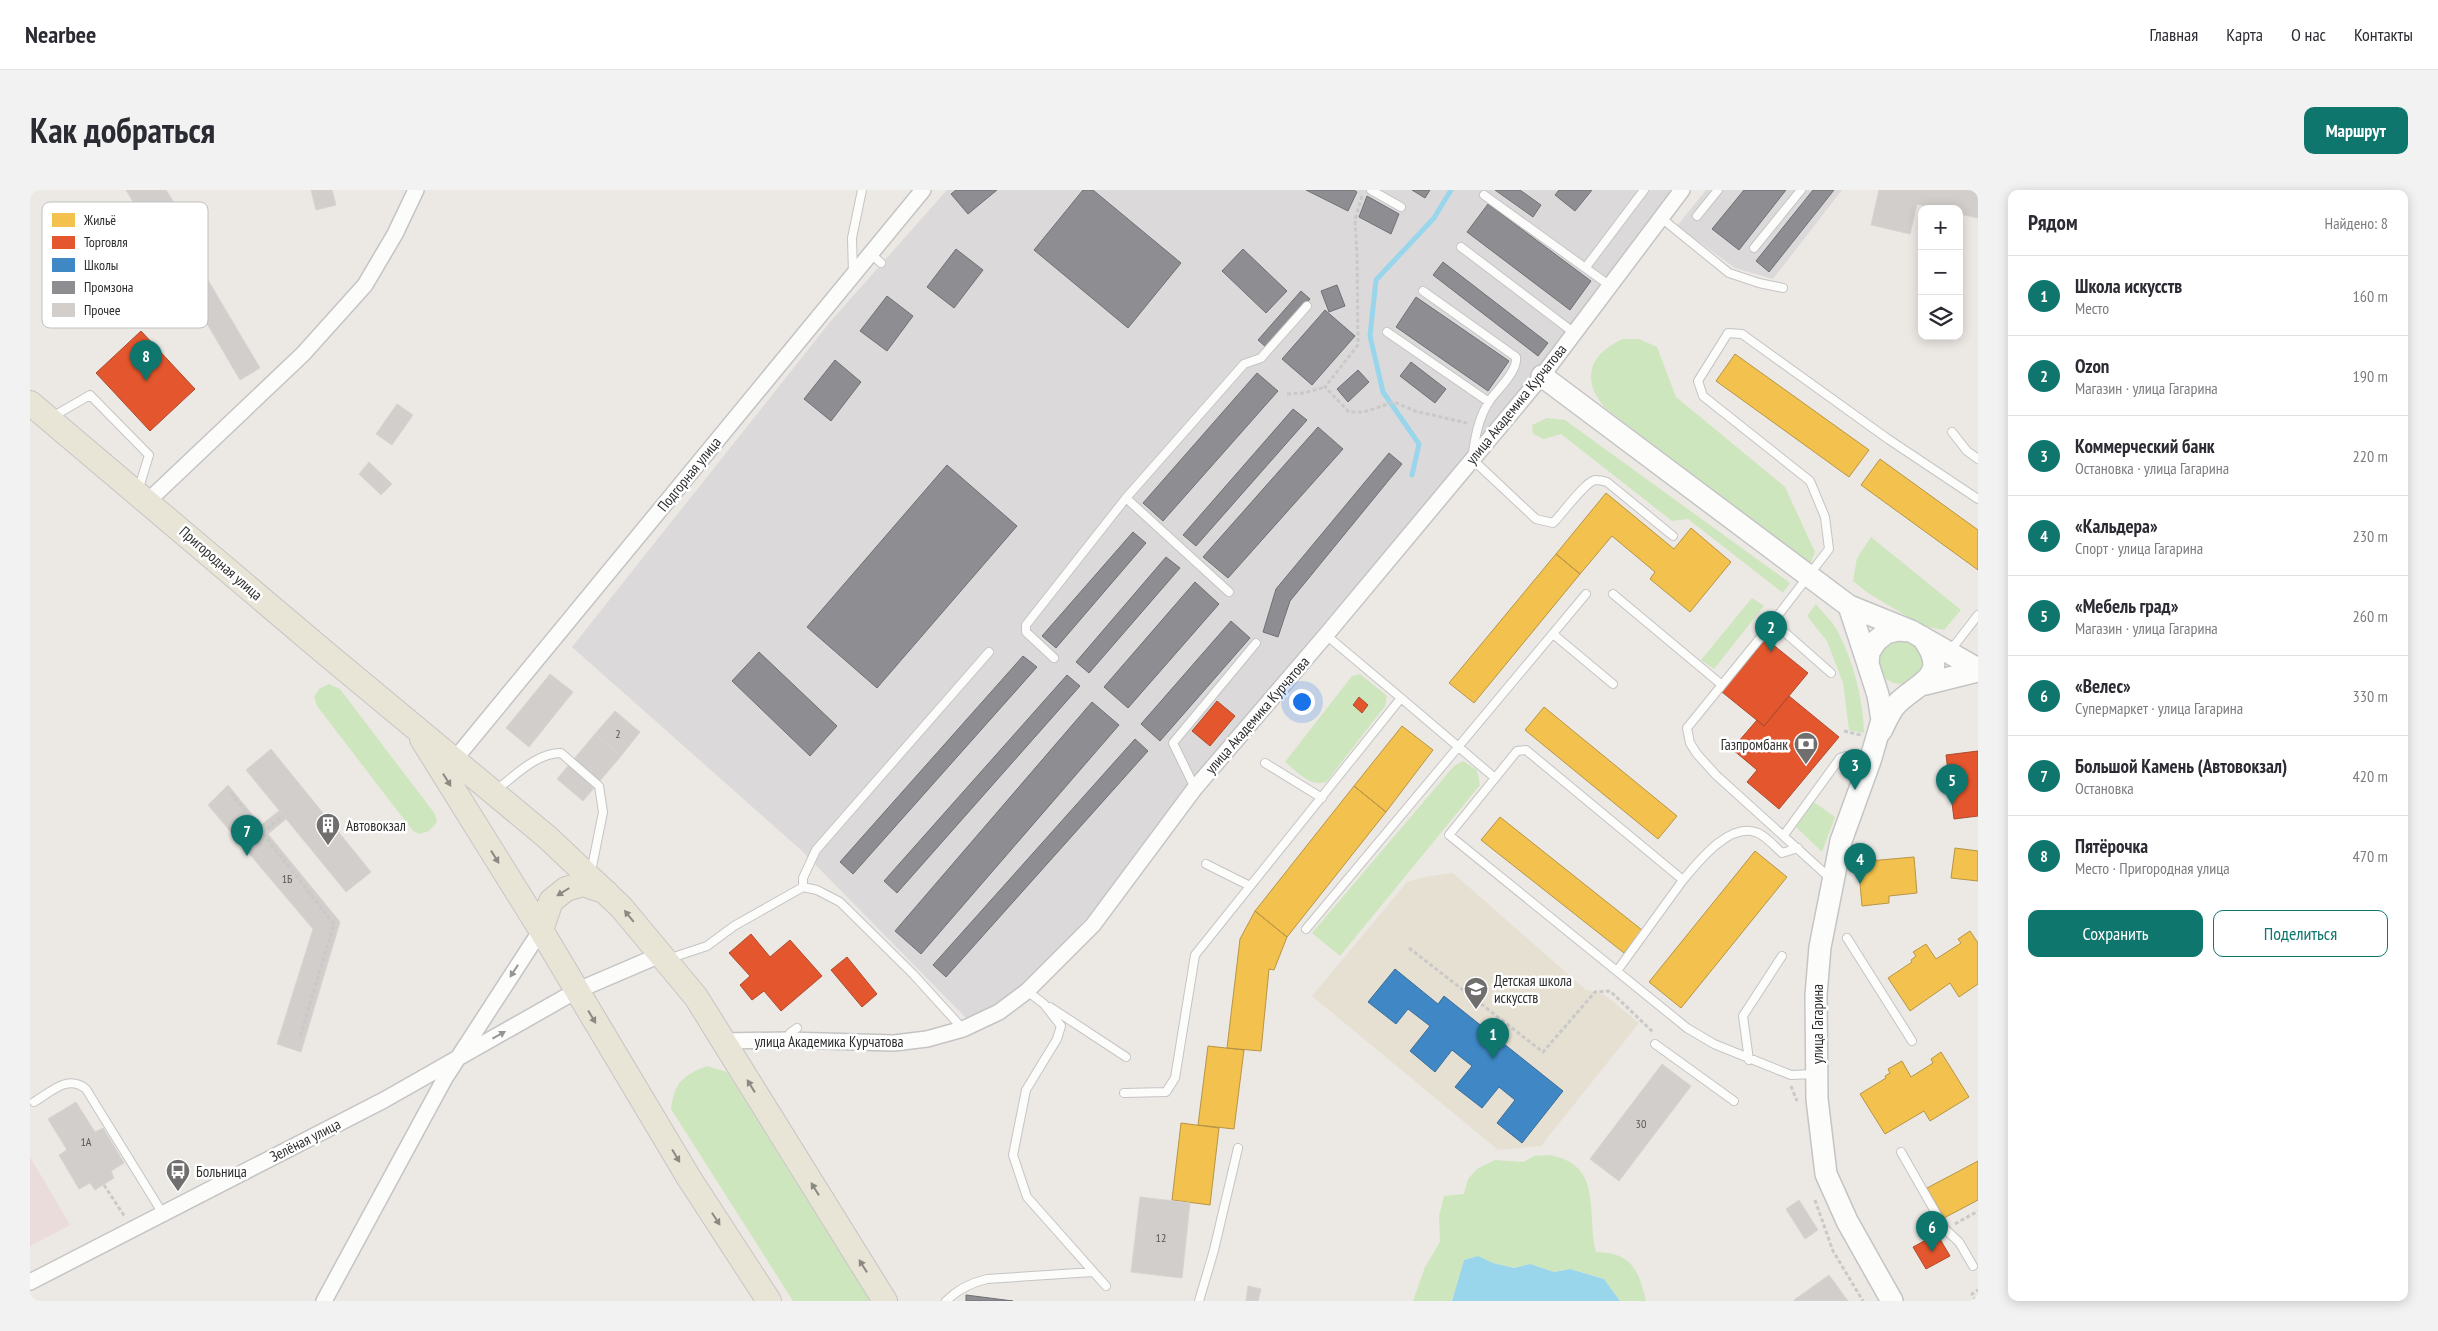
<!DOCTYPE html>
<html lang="ru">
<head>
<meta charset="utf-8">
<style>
  :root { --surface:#fff; --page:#f2f2f3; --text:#2b2b33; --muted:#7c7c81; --line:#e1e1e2; --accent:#0f766e }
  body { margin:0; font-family:"PT Sans Narrow",sans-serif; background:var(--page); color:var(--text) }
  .controls { position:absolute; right:15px; top:15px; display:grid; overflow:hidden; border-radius:10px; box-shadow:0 2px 12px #0003 }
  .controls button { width:45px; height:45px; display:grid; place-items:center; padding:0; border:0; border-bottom:1px solid var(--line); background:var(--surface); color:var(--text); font:25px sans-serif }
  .you { position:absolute; left:1271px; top:511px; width:18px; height:18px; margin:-12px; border:4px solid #fff; border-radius:50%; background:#1a73e8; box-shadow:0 0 0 8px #1a73e833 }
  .badge { display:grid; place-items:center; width:32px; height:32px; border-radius:50%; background:var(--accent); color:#fff; font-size:16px; font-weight:700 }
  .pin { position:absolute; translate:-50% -41px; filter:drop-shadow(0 1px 2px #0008) }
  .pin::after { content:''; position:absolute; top:26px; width:18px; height:15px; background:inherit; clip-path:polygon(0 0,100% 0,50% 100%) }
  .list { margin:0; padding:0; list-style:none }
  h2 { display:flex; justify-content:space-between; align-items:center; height:65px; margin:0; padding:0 20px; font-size:21px }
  h2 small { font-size:16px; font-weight:400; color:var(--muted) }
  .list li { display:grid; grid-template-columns:32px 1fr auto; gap:15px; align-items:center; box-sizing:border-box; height:80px; padding:0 20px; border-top:1px solid var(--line) }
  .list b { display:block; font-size:19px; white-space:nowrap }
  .list p { margin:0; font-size:16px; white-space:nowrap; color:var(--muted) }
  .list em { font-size:16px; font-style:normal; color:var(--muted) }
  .actions { display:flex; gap:10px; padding:15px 20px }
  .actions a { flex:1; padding:11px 0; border:1px solid var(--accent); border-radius:10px; text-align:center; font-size:18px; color:var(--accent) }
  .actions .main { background:var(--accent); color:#fff }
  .icon { flex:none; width:28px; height:28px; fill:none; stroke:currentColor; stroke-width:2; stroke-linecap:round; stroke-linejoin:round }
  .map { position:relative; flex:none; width:1948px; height:1111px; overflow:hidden; border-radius:10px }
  header { display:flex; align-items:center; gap:30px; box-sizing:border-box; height:70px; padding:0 25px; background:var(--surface); border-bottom:1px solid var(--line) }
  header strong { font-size:24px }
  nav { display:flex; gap:28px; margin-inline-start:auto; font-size:18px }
  .intro { display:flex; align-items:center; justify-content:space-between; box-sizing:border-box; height:120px; padding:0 30px }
  h1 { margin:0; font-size:35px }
  .button { padding:12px 22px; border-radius:10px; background:var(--accent); color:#fff; font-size:18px; font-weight:700 }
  main { display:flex; gap:30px; padding:0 30px }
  aside { flex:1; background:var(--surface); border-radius:10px; box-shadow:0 2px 12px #0003 }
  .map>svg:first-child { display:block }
  .industrial { fill:#dcd9db }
  .education { fill:#e6e0d3 }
  .medical { fill:#e9dcdb }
  .green { fill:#cee6be }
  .water { fill:#99d6ec }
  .homes { fill:#f2c14e; stroke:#b79544 }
  .shops { fill:#e4572e; stroke:#ad4b2e }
  .schools { fill:#3f88c5; stroke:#3a6d98 }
  .industry { fill:#8d8d92; stroke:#707074 }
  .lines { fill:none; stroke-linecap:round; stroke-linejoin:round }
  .stream { stroke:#99d6ec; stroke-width:5 }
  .building { fill:#d1cecb; stroke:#d7d4d0 }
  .lane-casing { stroke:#c5c4c5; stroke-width:10 }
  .street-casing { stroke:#c5c4c5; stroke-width:18 }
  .secondary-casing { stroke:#c5c4c5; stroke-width:24 }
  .primary-casing { stroke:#c6c5c4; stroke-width:26 }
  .path { stroke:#c9c9c8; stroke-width:3; stroke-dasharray:4 2.5; stroke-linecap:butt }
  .lane { stroke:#fcfcfb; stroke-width:8 }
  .street { stroke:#fcfcfb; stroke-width:15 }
  .secondary { stroke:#fcfcfb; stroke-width:21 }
  .primary { stroke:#e8e4d6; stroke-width:24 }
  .oneway { fill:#8b8982 }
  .oneway2 { fill:#959594 }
  .labels { text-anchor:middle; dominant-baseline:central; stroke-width:5; stroke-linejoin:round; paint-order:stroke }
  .number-label { font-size:12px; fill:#585857 }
  .street-label { font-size:15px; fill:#2e2e2e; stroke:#fff }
  .poi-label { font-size:15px; fill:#2e2e2e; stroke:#fff; text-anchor:start }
  .key { fill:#fff; stroke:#c0c0c0; stroke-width:1 }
  .key-label { font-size:14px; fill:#2e2e2e }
</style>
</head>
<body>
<header>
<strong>Nearbee</strong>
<nav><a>Главная</a><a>Карта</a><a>О нас</a><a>Контакты</a></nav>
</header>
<div class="intro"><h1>Как добраться</h1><a class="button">Маршрут</a></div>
<main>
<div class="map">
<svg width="1948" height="1111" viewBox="0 0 1948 1111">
  <rect width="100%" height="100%" fill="#ece8e4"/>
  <path class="industrial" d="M917 0H1654L1083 699 1014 775 970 817 939 831 771 660 542 457 800 132Z
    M1676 0H1812L1743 89 1705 78 1647 36Z"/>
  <path class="education" d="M1423 683 1556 800 1575 805 1609 833 1511 956 1468 960 1282 806 1377 692 1394 687Z"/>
  <path class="medical" d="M0 967 40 1035 0 1056Z"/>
  <path class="green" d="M1593 149H1609L1627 157 1646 207 1755 297 1785 362 1780 375 1574 217C1570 211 1563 202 1562 195 1557 171 1574 158 1593 149Z
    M1517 228 1535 230 1760 393 1753 403 1658 329 1642 331 1531 244 1514 249 1503 244 1502 235Z
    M1841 347 1931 420 1914 440 1893 436 1838 403 1823 391 1827 368Z
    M1722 408 1734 416 1684 479 1671 470Z
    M1786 414C1793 423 1803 432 1808 442 1824 473 1833 509 1834 543L1819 540 1813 493 1797 451 1777 426Z
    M1848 472a22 22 0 1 1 44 0a22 22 0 1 1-44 0Z
    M1330 484 1357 506 1355 516 1297 591C1281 599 1267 581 1255 572L1322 486Z
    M299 494 310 499 405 624 407 632 399 641 390 644 383 641 287 516 284 507 289 499Z
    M1433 571 1447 580 1450 595 1310 766 1282 743 1424 576Z
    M1784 612 1805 627 1792 662 1766 637Z
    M677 876 697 882 840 1111H763L641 919C645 892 652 886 677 876Z
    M1519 965C1574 974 1556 1023 1566 1062 1602 1063 1608 1079 1616 1111H1590L1574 1089 1540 1079 1524 1082 1500 1074 1484 1078 1463 1073 1448 1066 1434 1070 1422 1111H1383L1395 1077 1410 1052 1409 1026 1414 1006 1434 1004 1438 989 1447 979 1465 970 1493 972 1504 966Z"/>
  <path class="water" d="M1448 1066 1463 1073 1484 1078 1500 1074 1524 1082 1540 1079 1574 1089 1590 1111H1422L1434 1070Z"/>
  <path class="homes" d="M1705 164 1839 260 1819 287 1686 191Z
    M1850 269 1948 340V380L1831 295Z
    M1576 303 1644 359 1661 338 1701 372 1660 422 1620 389 1625 382 1582 346 1550 384 1526 364Z
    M1526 364 1550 384 1444 513 1419 493Z
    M1514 517 1647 626 1628 649 1495 540Z
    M1372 536 1403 560 1356 622 1324 596Z
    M1324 596 1356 622 1257 747 1225 721Z
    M1470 627 1612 740 1594 763 1451 650Z
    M1925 658 1948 661V691L1921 688Z
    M1725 661 1757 687 1651 818 1619 792Z
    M1884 667 1887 703 1859 706V713L1832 716 1828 672Z
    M1225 721 1257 747 1244 780 1239 779 1231 861 1197 858 1210 749Z
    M1940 741 1948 753V794L1929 807 1920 793 1880 821 1858 788 1882 772 1881 770 1886 766 1883 762 1896 754 1906 769 1931 753 1928 749Z
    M1178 856 1214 860 1204 939 1168 935Z
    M1911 862 1939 907 1900 931 1894 921 1855 944 1830 904 1856 888 1855 886 1860 883 1858 879 1872 871 1881 887 1903 873 1901 869Z
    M1151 933 1189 938 1180 1015 1142 1010Z
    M1948 971V1010L1914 1028 1897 998Z"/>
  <path class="shops" d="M111 141 165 199 120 241 66 183Z
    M1736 449 1778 483 1734 536 1692 502Z
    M1759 506 1809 547 1749 619 1717 592 1727 580 1702 559 1727 530 1734 536Z
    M1329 507 1338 515 1332 523 1323 515Z
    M1187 511 1205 526 1180 556 1162 541Z
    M1948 561V626L1924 629 1916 565Z
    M721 744 740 767 760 750 792 786 751 821 734 801 722 810 710 795 720 786 699 763Z
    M817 767 847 804 832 817 801 780Z
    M1907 1044 1920 1066 1896 1079 1883 1057Z"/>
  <path class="schools" d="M1365 779 1408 814 1414 806 1533 901 1492 953 1467 933 1485 910 1469 897 1452 918 1425 897 1442 876 1422 860 1405 882 1380 861 1400 836 1378 819 1366 834 1338 812Z"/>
  <path class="industry" d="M926 0H967L938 24 921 4Z
    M1053 0H1063L1151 73 1098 138 1004 60Z
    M1276 0H1324L1327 2 1318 21Z
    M1382 0H1400L1395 8Z
    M1465 0H1490L1511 15 1503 27Z
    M1529 0H1562L1545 21 1525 5Z
    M1714 0H1756L1709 60 1682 39Z
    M1783 0H1804L1739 82 1726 71Z
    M1337 6 1369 24 1361 44 1329 27Z
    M1458 14 1561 91 1540 120 1437 42Z
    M926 59 953 80 924 118 897 97Z
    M1213 59 1257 101 1236 123 1192 81Z
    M1413 72 1518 153 1508 166 1403 85Z
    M1307 95 1315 116 1299 122 1291 101Z
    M1271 101 1280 109 1237 158 1228 150Z
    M857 106 883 126 857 161 830 141Z
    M1386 107 1479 171 1458 201 1366 137Z
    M1295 120 1325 146 1282 195 1252 169Z
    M805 170 831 192 801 231 774 209Z
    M1381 172 1416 199 1405 213 1370 186Z
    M1328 180 1339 192 1318 212 1307 199Z
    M1227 183 1248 201 1133 331 1113 313Z
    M1263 219 1277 230 1166 356 1153 345Z
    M1288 237 1313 259 1198 388 1173 367Z
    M1359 263 1372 274 1260 411 1248 447 1233 442 1246 399Z
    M917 275 987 336 847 498 777 437Z
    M1103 342 1116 353 1026 458 1012 446Z
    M1136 367 1150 378 1059 483 1046 472Z
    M1165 392 1189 414 1098 518 1074 497Z
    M1201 431 1220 448 1130 551 1111 534Z
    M729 462 807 536 780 566 702 491Z
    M993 466 1007 477 823 684 810 672Z
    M1037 485 1050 496 867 703 854 691Z
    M1062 512 1089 535 891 764 865 741Z
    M1105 549 1118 561 916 787 903 775Z
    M936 1105 983 1111H936Z"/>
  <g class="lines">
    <path class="stream" d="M1382 285 1389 254 1353 202 1340 146 1346 90 1404 28 1421 0"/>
  </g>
  <path class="building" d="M96 0H136L147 17 117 35Z
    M281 0H302L306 15 286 20Z
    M1849 0H1948V28L1929 24V19H1908L1887 14 1880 44 1841 35Z
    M175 85 230 178 210 190 155 96Z
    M367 214 383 225 362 255 346 244Z
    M339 272 362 294 351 305 329 284Z
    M520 484 543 502 499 557 476 538Z
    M585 521 610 542 591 566 565 544Z
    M565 544 591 566 553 611 527 589Z
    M241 559 341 682 316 702 216 580Z
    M198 595 231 635 249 621 256 629 238 644 310 732 271 862 247 854 283 739 178 615Z
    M1632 874 1661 896 1589 991 1560 969Z
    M46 912 65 942 73 938 94 973 81 981 84 988 65 1000 60 993 49 999 29 965 37 960 18 929Z
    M1110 1007 1160 1013 1152 1088 1101 1082Z
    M1769 1010 1788 1040 1775 1049 1756 1019Z
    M1799 1085 1818 1111H1765L1764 1110Z
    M1218 1096 1231 1099 1228 1111H1216Z"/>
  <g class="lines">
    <defs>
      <path id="lane" d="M1341 0 1371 17
        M1454 5 1579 95
        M1667 26 1688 0
        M1630 27 1699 83 1729 93 1753 98
        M1431 57 1543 142
        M1724 58 1771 0
        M840 63 851 73
        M1556 77 1614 0
        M823 83 822 48 832 0
        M1393 101 1486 167C1488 181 1468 199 1460 210 1448 228 1445 248 1442 269L1506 329 1523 333C1533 323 1555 292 1565 290 1569 290 1574 291 1577 292L1643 346
        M1357 142 1459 212
        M22 227 60 205 119 265 108 301
        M1922 242 1937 261 1948 269
        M1096 308 1199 402
        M1583 404 1692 495
        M1743 432 1799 359 1795 327 1780 291 1673 206 1668 191 1698 143 1712 144 1858 249 1948 309
        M1523 444 1583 494
        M1920 461 1948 425
        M1024 468 996 442V435L1096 308 1214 174 1231 168 1277 116
        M1371 508 1465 588
        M1235 573 1292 608
        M1165 598 1143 553 1226 453
        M466 600C485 586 506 563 531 563L569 596 573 622 561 682
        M1754 645 1810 568 1816 566 1840 571
        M1176 674 1220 696
        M1801 689 1686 585 1667 564 1660 553 1657 538 1743 432 1801 483
        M1653 690C1669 671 1700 631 1728 643 1737 647 1745 657 1752 663L1768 658
        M773 697V688L786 660 959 462
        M1276 739 1556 404
        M1817 748 1882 851
        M638 769 677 756 704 736 773 697 787 700 810 712 883 784 933 839
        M1587 781 1653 690 1496 560 1487 561 1419 645 1657 838 1684 854 1761 885 1785 884
        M997 801 1014 814 1031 836 1027 849 996 900 983 965 997 1007 1076 1096
        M1020 817 1096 867
        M757 850 760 843 767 838
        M1625 854 1704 911
        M1719 870 1713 826 1752 766
        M1094 903 1136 902 1145 888 1165 765 1371 508 1296 445
        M4 912C21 902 38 884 56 899L133 1024
        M1871 962 1915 1039 1929 1052 1943 1076
        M916 1111C928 1099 940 1093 957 1089L1063 1082
        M1169 1111 1184 1060 1208 958"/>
      <path id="street" d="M118 311 273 164 335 95 365 44 386 0
        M425 569 893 0
        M693 851 757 850 864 853 897 849 933 839 969 822 997 801 1063 735 1165 598 1296 445 1512 186 1652 0
        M0 1092 354 910 546 801 630 765
        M294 1111 415 888 511 740"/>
      <path id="secondary" d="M1512 186 1819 416 1881 441 1948 479
        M1819 416 1838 474
        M1895 494 1948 481
        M1851 541C1855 533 1859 524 1864 517 1883 493 1924 490 1892 447
        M1862 1111 1817 1031 1796 984 1787 909 1786 805 1790 757 1811 651 1840 571 1852 530 1848 505 1838 474 1839 462 1846 451 1856 443 1867 440 1881 441"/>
      <path id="primary" d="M0 213 293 461 517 647 591 717 666 807 855 1111
        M392 549 511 740 659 988 739 1111
        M511 740 521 711 536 699 553 694 576 702"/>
    </defs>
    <use href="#lane" class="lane-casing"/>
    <use href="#street" class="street-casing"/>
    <use href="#secondary" class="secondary-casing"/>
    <use href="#primary" class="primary-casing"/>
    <path class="path" d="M1332 6 1325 30 1327 65 1328 155 1295 197 1319 222H1334L1364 212 1385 221 1437 233
      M1257 204 1274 203 1295 197
      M1814 541 1831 545
      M201 603 304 734 270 846
      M232 643 253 626
      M1379 758 1513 862 1565 802 1580 801 1624 843
      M1761 896 1767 911
      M74 995 95 1027
      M1785 1010 1803 1061 1833 1111
      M1925 1034 1948 1021
      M1946 1111 1942 1104 1948 1100"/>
    <use href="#lane" class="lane"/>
    <use href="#street" class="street"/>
    <use href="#secondary" class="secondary"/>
    <use href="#primary" class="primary"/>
  </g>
  <defs><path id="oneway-solid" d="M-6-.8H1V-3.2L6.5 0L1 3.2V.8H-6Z" transform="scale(1.25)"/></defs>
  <g class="oneway">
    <use href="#oneway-solid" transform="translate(417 590) rotate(58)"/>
    <use href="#oneway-solid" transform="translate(465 667) rotate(58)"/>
    <use href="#oneway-solid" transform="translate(533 702) rotate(148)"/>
    <use href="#oneway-solid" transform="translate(599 726) rotate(-129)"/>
    <use href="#oneway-solid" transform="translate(562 827) rotate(59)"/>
    <use href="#oneway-solid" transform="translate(721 896) rotate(-122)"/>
    <use href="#oneway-solid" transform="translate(646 966) rotate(59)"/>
    <use href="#oneway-solid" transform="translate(785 999) rotate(-122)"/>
    <use href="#oneway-solid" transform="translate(686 1029) rotate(57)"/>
    <use href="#oneway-solid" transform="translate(833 1076) rotate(-122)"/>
  </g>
  <g class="oneway2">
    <use href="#oneway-solid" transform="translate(484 781) rotate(123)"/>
    <use href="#oneway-solid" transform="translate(469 845) rotate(-29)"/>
  </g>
  <defs>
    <symbol id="bank-pin" viewBox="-11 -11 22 30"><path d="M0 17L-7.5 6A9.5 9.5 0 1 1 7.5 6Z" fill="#706f6e" stroke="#fff"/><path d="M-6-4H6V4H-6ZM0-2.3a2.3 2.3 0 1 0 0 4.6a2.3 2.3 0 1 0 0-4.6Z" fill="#fff"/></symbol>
    <symbol id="building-pin" viewBox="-11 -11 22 30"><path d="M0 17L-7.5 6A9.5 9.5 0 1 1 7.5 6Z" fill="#706f6e" stroke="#fff"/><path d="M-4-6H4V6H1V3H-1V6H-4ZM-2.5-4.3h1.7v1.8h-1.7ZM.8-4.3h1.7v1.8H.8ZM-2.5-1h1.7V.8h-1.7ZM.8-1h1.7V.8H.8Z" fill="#fff"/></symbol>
    <symbol id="school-pin" viewBox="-11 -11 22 30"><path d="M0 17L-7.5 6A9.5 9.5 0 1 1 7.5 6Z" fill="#706f6e" stroke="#fff"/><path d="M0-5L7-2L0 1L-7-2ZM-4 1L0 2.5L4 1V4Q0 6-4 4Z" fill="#fff"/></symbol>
    <symbol id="bus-pin" viewBox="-11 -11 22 30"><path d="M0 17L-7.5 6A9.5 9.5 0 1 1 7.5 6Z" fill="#706f6e" stroke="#fff"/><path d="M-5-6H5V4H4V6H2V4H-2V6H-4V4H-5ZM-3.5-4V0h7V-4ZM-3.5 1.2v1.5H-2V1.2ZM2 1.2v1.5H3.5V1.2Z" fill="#fff"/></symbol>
  </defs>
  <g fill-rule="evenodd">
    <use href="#bank-pin" x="1762" y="540" width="28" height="38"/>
    <use href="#building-pin" x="284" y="621" width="28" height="38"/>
    <use href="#school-pin" x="1432" y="785" width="28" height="38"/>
    <use href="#bus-pin" x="134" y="967" width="28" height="38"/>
  </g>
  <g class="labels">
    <g class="number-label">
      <text x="588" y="543">2</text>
      <text x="257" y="688">1Б</text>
      <text x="1611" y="933">30</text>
      <text x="56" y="951">1А</text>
      <text x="1131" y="1047">12</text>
    </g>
    <g class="street-label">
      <text transform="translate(1486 214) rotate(-51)">улица Академика Курчатова</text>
      <text transform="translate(659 284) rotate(-51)">Подгорная улица</text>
      <text transform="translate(191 373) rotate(41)">Пригородная улица</text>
      <text transform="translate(1227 525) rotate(-49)">улица Академика Курчатова</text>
      <text transform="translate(1787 834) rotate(-90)">улица Гагарина</text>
      <text x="799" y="851">улица Академика Курчатова</text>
      <text transform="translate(275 950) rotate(-27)">Зелёная улица</text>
    </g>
    <g class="poi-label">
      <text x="1758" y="554" text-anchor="end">Газпромбанк</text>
      <text x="316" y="635">Автовокзал</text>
      <text x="1464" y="790">Детская школа<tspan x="1464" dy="17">искусств</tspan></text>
      <text x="166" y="981">Больница</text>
    </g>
  </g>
  <rect x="12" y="12" width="166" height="126" rx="8" class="key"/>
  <rect x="22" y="23" width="23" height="14" fill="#f2c14e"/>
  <rect x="22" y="46" width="23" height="13" fill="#e4572e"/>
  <rect x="22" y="68" width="23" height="14" fill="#3f88c5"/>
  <rect x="22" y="91" width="23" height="13" fill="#8d8d92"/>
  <rect x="22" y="113" width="23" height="14" fill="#d1cecb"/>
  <g class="key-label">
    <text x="54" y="35">Жильё</text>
    <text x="54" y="57">Торговля</text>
    <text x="54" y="80">Школы</text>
    <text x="54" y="102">Промзона</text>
    <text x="54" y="125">Прочее</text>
  </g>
</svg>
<div class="controls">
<button>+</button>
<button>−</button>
<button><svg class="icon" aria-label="layers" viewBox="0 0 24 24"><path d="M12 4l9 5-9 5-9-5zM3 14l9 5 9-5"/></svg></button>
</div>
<div class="you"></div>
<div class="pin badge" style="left:1463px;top:869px">1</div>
<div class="pin badge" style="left:1741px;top:462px">2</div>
<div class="pin badge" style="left:1825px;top:600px">3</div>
<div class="pin badge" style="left:1830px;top:694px">4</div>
<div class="pin badge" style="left:1922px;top:615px">5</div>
<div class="pin badge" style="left:1902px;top:1062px">6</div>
<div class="pin badge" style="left:217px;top:666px">7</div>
<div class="pin badge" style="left:116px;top:191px">8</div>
</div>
<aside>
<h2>Рядом<small>Найдено: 8</small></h2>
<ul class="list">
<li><span class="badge">1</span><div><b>Школа искусств</b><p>Место</p></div><em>160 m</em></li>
<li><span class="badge">2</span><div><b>Ozon</b><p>Магазин · улица Гагарина</p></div><em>190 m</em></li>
<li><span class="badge">3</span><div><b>Коммерческий банк</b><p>Остановка · улица Гагарина</p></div><em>220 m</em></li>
<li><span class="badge">4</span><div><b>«Кальдера»</b><p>Спорт · улица Гагарина</p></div><em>230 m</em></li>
<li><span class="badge">5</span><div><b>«Мебель град»</b><p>Магазин · улица Гагарина</p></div><em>260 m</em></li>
<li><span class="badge">6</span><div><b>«Велес»</b><p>Супермаркет · улица Гагарина</p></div><em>330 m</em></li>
<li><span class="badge">7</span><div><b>Большой Камень (Автовокзал)</b><p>Остановка</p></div><em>420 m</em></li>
<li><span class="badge">8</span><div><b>Пятёрочка</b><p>Место · Пригородная улица</p></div><em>470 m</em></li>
</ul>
<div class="actions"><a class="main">Сохранить</a><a>Поделиться</a></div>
</aside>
</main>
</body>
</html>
